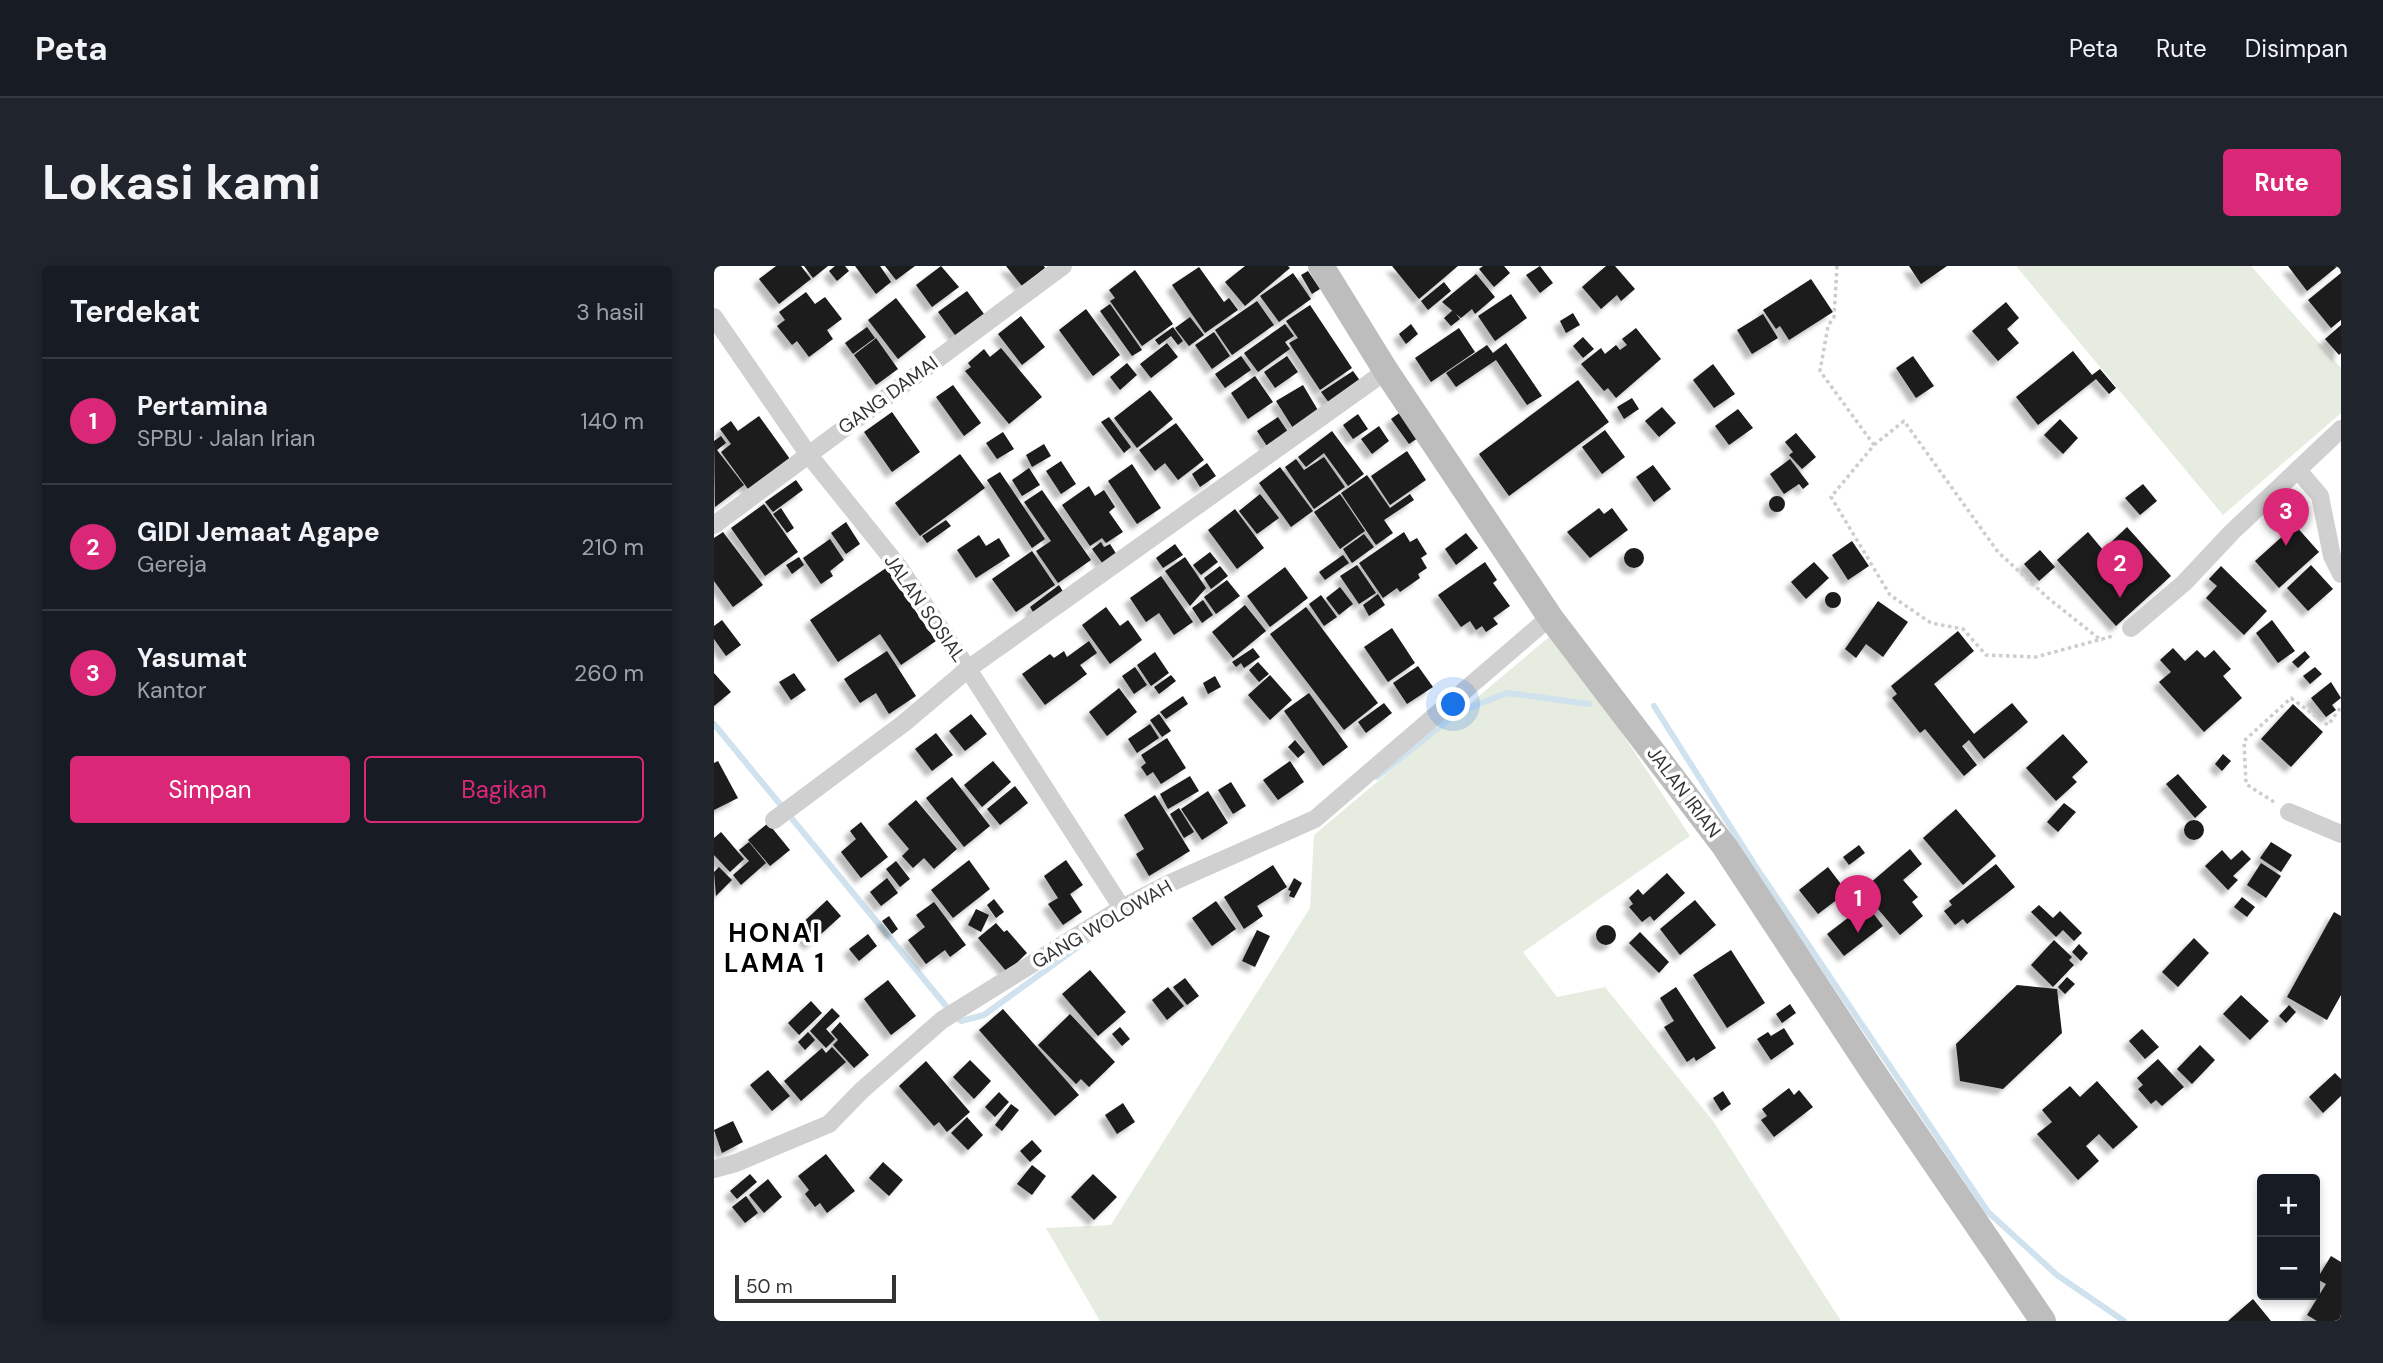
<!DOCTYPE html>
<html lang="id">
<head>
<meta charset="utf-8">
<style>
  :root { --surface:#171b24; --page:#20242c; --text:#f1f3f6; --muted:#9ea1a6; --line:#363941; --accent:#db2777 }
  body { margin:0; font-family:"DM Sans",sans-serif; background:var(--page); color:var(--text) }
  .controls { position:absolute; right:21px; bottom:21px; display:grid; overflow:hidden; border-radius:7px; box-shadow:0 4px 10px #0003 }
  .controls button { width:63px; height:63px; display:grid; place-items:center; padding:0; border:0; border-bottom:2px solid var(--line); background:var(--surface); color:var(--text); font:35px sans-serif }
  .scale { position:absolute; left:21px; bottom:18px; width:161px; box-sizing:border-box; padding-left:7px; border:4px solid #333; border-top:0; font-size:19px; line-height:24px; white-space:nowrap; color:#333; -webkit-text-stroke:5px #fff; paint-order:stroke }
  .you { position:absolute; left:740px; top:439px; width:24px; height:24px; margin:-18px; border:5px solid #fff; border-radius:50%; background:#1a73e8; box-shadow:0 0 0 10px #1a73e833 }
  .badge { display:grid; place-items:center; width:46px; height:46px; border-radius:50%; background:var(--accent); color:#fff; font-size:23px; font-weight:700 }
  .pin { position:absolute; translate:-50% -58px; filter:drop-shadow(0 2px 4px #0008) }
  .pin::after { content:''; position:absolute; top:37px; width:24px; height:21px; background:inherit; clip-path:polygon(0 0,100% 0,50% 100%) }
  .list { margin:0; padding:0; list-style:none }
  h2 { display:flex; justify-content:space-between; align-items:center; height:91px; margin:0; padding:0 28px; font-size:30px }
  h2 small { font-size:23px; font-weight:400; color:var(--muted) }
  .list li { display:grid; grid-template-columns:46px 1fr auto; gap:21px; align-items:center; box-sizing:border-box; height:126px; padding:0 28px; border-top:2px solid var(--line) }
  .list b { display:block; font-size:26px; white-space:nowrap }
  .list p { margin:0; font-size:23px; white-space:nowrap; color:var(--muted) }
  .list em { font-size:23px; font-style:normal; color:var(--muted) }
  .actions { display:flex; gap:14px; padding:21px 28px }
  .actions a { flex:1; padding:16px 0; border:2px solid var(--accent); border-radius:7px; text-align:center; font-size:24px; color:var(--accent) }
  .actions .main { background:var(--accent); color:#fff }
  .map { position:relative; flex:none; width:1627px; height:1055px; overflow:hidden; border-radius:7px }
  header { display:flex; align-items:center; gap:42px; box-sizing:border-box; height:98px; padding:0 35px; background:var(--surface); border-bottom:2px solid var(--line) }
  header strong { font-size:33px }
  nav { display:flex; gap:38px; margin-inline-start:auto; font-size:24px }
  .intro { display:flex; align-items:center; justify-content:space-between; box-sizing:border-box; height:168px; padding:0 42px }
  h1 { margin:0; font-size:49px }
  .button { padding:18px 32px; border-radius:7px; background:var(--accent); color:#fff; font-size:24px; font-weight:700 }
  main { display:flex; gap:42px; padding:0 42px }
  aside { flex:1; background:var(--surface); border-radius:7px; box-shadow:0 4px 10px #0003 }
  .map>svg:first-child { display:block }
  .green { fill:#e6ecdf }
  .lines { fill:none; stroke-linecap:round; stroke-linejoin:round }
  .stream { stroke:#cfe2ee; stroke-width:6 }
  .building { fill:#1a1a1a; filter:url(#shadow) }
  .path { stroke:#cdcdcd; stroke-width:3.5; stroke-dasharray:3.5 3.5; stroke-linecap:butt }
  .minor { stroke:#d0d0d0; stroke-width:18 }
  .secondary { stroke:#bdbdbd; stroke-width:26 }
  .labels { text-anchor:middle; dominant-baseline:central; stroke-width:7; stroke-linejoin:round; paint-order:stroke }
  .street-label { font-size:19px; fill:#333; stroke:#fff }
  .district-label { font-size:26px; font-weight:bold; letter-spacing:2px; fill:#000; stroke:#fff }
</style>
</head>
<body>
<header>
<strong>Peta</strong>
<nav><a>Peta</a><a>Rute</a><a>Disimpan</a></nav>
</header>
<div class="intro"><h1>Lokasi kami</h1><a class="button">Rute</a></div>
<main>
<aside>
<h2>Terdekat<small>3 hasil</small></h2>
<ul class="list">
<li><span class="badge">1</span><div><b>Pertamina</b><p>SPBU · Jalan Irian</p></div><em>140 m</em></li>
<li><span class="badge">2</span><div><b>GIDI Jemaat Agape</b><p>Gereja</p></div><em>210 m</em></li>
<li><span class="badge">3</span><div><b>Yasumat</b><p>Kantor</p></div><em>260 m</em></li>
</ul>
<div class="actions"><a class="main">Simpan</a><a>Bagikan</a></div>
</aside>
<div class="map">
<svg width="1627" height="1055" viewBox="0 0 1627 1055">
  <defs>
    <filter id="shadow"><feDropShadow dx="-6" dy="6" stdDeviation="2" flood-color="#0004"/></filter>
  </defs>
  <rect width="100%" height="100%" fill="#fff"/>
  <path class="green" d="M1302 0H1537L1627 102V147L1509 249Z
    M841 366 976 570 809 686 843 731 891 721 999 855 1127 1055H386L332 962 397 959 596 642 600 569Z"/>
  <g class="lines">
    <path class="stream" d="M940 440 1042 601 1274 946 1343 1009 1410 1055
      M0 458 232 740 247 755 270 749 383 667
      M663 511 743 447 793 427 875 438"/>
  </g>
  <path class="building" d="M62 0H87L97 13 65 38 45 13Z
    M90 0H114L99 12Z
    M121 0H131L135 5 123 15 115 5Z
    M141 0H166L177 16 162 28Z
    M171 0H201L182 14Z
    M227 0 245 21 218 41 202 19Z
    M292 0H330L331 2 308 20Z
    M531 0H574L576 2 531 40 511 16Z
    M678 0H744L705 33Z
    M769 0H790L796 7 780 21 765 3Z
    M826 0 839 17 826 27 812 9Z
    M892 0H901L921 23 907 35 903 29 887 43 868 21Z
    M1195 0H1233L1207 18Z
    M1574 0H1624L1593 25Z
    M485 1 510 36 515 32 524 44 491 67 458 19Z
    M421 4 459 58 428 80 396 35 401 32 395 24Z
    M594 5 606 23 598 28 587 9Z
    M579 7 597 33 565 56 546 30Z
    M1627 7V54L1617 62 1594 34Z
    M762 8 781 31 761 48 758 43 747 52 728 36Z
    M1097 13 1119 46 1075 74 1066 60 1062 63 1049 44Z
    M730 16 737 25 714 44 707 35Z
    M253 25 273 52 244 73 224 46Z
    M92 26 101 38 111 31 128 53 113 64 119 73 95 91 83 75 78 79 63 60 71 54 65 46Z
    M797 28 813 52 781 75 764 50Z
    M182 32 212 71 184 93 154 54Z
    M543 35 560 59 518 89 501 64Z
    M1292 36 1305 52 1293 63 1305 77 1284 95 1258 65Z
    M396 38 428 84 418 90 386 45Z
    M596 39 638 102 606 124 575 77 584 72 572 55Z
    M372 43 406 89 379 110 345 64Z
    M739 44 746 53 737 60 730 52Z
    M859 47 866 59 852 67 846 55Z
    M1049 48 1064 72 1038 88 1023 64Z
    M307 50 331 81 308 99 284 68Z
    M476 51 490 69 475 80 461 62Z
    M571 58 580 70 571 76 576 83 544 106 530 87Z
    M697 58 704 68 692 78 685 68Z
    M1627 59V87L1625 89 1611 73Z
    M153 61 161 72 139 88 131 77Z
    M459 61 469 75 464 79 457 70 445 79 441 74Z
    M745 62 761 86 717 116 701 92Z
    M922 62 947 93 902 132 894 122 890 125 867 98 887 82 891 88 902 79 906 84 913 79 908 73Z
    M500 66 516 90 498 103 481 79Z
    M869 71 880 83 869 92 859 80Z
    M162 72 184 103 162 119 140 89Z
    M453 77 464 91 437 112 426 98Z
    M792 77 828 130 813 139 782 94 742 121 732 107 773 79 779 87Z
    M287 82 328 131 295 158 251 105 257 101 254 97 270 83 276 91Z
    M1359 85 1378 109 1386 103 1402 122 1395 128 1382 113 1324 159 1302 131Z
    M527 90 537 104 511 122 501 108Z
    M573 90 584 106 561 122 550 106Z
    M1199 90 1220 120 1202 132 1182 102Z
    M413 97 423 109 406 124 396 111Z
    M999 98 1021 128 1000 142 979 114Z
    M639 105 647 116 616 138 607 126Z
    M541 110 559 136 534 153 517 127Z
    M864 114 895 156 795 230 765 188Z
    M239 119 267 157 250 170 222 131Z
    M589 119 605 146 579 162 562 135Z
    M436 124 459 153 423 182 400 152Z
    M918 132 925 143 910 153 903 141Z
    M948 141 962 157 945 171 931 155Z
    M1024 143 1039 162 1015 179 1001 160Z
    M688 145 707 170 695 178 677 153Z
    M178 146 206 186 178 206 150 166Z
    M644 148 654 163 639 173 629 159Z
    M45 150 76 193 34 223 7 186 17 178 6 163 17 155 24 165Z
    M395 151 417 181 410 187 387 156Z
    M564 151 576 169 555 183 543 165Z
    M1346 153 1364 172 1349 188 1330 169Z
    M462 157 490 194 464 214 451 197 441 205 425 184Z
    M665 160 675 175 658 188 647 173Z
    M891 164 911 191 888 208 868 181Z
    M618 165 650 208 634 220 610 187 592 201 584 191Z
    M289 166 300 183 283 193 272 177Z
    M1082 167 1102 191 1088 203 1075 189 1079 186 1071 176Z
    M7 170 12 177 3 184 30 219 1 241 0 175Z
    M330 178 337 190 318 201 312 189Z
    M693 185 712 214 676 239 657 210Z
    M246 188 271 222 206 270 181 237Z
    M610 191 631 221 600 243 571 201 582 193 590 204Z
    M1076 193 1095 218 1089 223 1085 218 1070 228 1056 208Z
    M347 195 362 218 347 228 332 205Z
    M493 197 502 210 486 221 478 208Z
    M418 198 447 242 423 258 394 215Z
    M939 199 957 223 940 236 922 211Z
    M566 201 599 245 577 261 545 217Z
    M315 202 326 219 308 230 298 214Z
    M286 206 331 273 318 282 273 214Z
    M653 209 676 242 696 228 700 234 670 254 679 267 662 279 627 227Z
    M82 214 89 224 59 246 51 236Z
    M1429 218 1443 235 1426 249 1411 232Z
    M375 220 381 230 390 224 401 241 395 246 409 266 392 277 388 272 376 280 348 239Z
    M328 224 377 294 344 317 322 285 337 275 310 236Z
    M546 228 565 252 543 268 525 245Z
    M626 228 651 265 626 283 600 246Z
    M1055 238a8 8 0 1 1 16 0a8 8 0 1 1-16 0Z
    M50 238 84 286 51 310 17 262Z
    M67 242 80 262 73 267 59 248Z
    M885 242 890 248 898 242 914 264 876 292 853 266Z
    M521 243 550 282 523 303 494 264Z
    M232 254 237 260 213 277 208 270Z
    M132 256 146 278 132 288 117 267Z
    M1581 259 1605 286 1565 322 1541 295Z
    M1413 261 1457 310 1402 360 1343 294 1374 266 1389 284Z
    M9 266 49 319 19 341 0 315V272Z
    M690 266 696 276 703 272 713 288 707 292 713 302 704 308 706 312 686 326 683 322 669 332 645 297Z
    M752 267 764 282 742 299 731 283Z
    M650 268 660 281 638 297 629 283Z
    M265 269 272 280 285 272 296 290 262 312 243 284Z
    M116 273 130 294 116 305 119 310 107 318 89 292Z
    M1138 275 1155 300 1134 314 1118 289Z
    M387 276 390 281 396 278 403 289 389 298 378 283Z
    M461 278 469 289 449 302 442 292Z
    M910 292a10 10 0 1 1 20 0a10 10 0 1 1-20 0Z
    M1326 284 1341 301 1325 315 1310 298Z
    M318 285 341 319 302 346 278 313Z
    M496 286 504 296 487 309 479 299Z
    M629 289 635 297 611 314 605 306Z
    M85 291 90 299 78 308 72 299Z
    M471 291 492 322 476 340 451 305Z
    M771 296 783 314 779 317 796 340 779 352 784 358 772 366 768 360 762 364 756 355 747 361 724 329Z
    M1100 296 1115 312 1092 333 1077 316Z
    M643 299 662 327 645 338 626 310Z
    M1597 299 1619 323 1594 345 1573 322Z
    M506 300 514 310 497 323 490 312Z
    M1507 300 1553 345 1530 369 1492 332 1503 320 1495 313Z
    M571 301 594 332 556 361 533 330Z
    M172 302 222 375 187 399 166 368 124 396 96 354Z
    M447 310 479 356 460 369 445 347 432 356 416 332Z
    M513 314 526 330 502 348 490 331Z
    M345 319 350 327 321 349 316 341Z
    M626 321 639 338 625 349 612 332Z
    M1111 334a8 8 0 1 1 16 0a8 8 0 1 1-16 0Z
    M664 328 671 339 655 350 649 339Z
    M607 329 623 351 610 360 595 338Z
    M489 334 499 349 488 357 478 342Z
    M1164 335 1194 356 1169 391 1152 378 1142 392 1131 383Z
    M531 339 552 365 519 392 498 366Z
    M392 341 406 360 414 354 428 374 396 398 368 359Z
    M592 341 664 437 630 464 556 368Z
    M8 354 27 379 12 390 0 373V360Z
    M1558 354 1581 385 1564 397 1542 367Z
    M678 362 701 397 674 416 650 381Z
    M1244 365 1260 385 1220 418 1260 468 1298 437 1314 456 1270 493 1255 474 1248 480 1263 499 1250 510 1211 463 1206 467 1178 432 1183 428 1177 420Z
    M375 375 383 387 366 399 373 408 331 439 308 408 336 388 340 392 350 385 353 391Z
    M539 382 546 391 530 402 527 397 522 401 518 396Z
    M1459 382 1471 395 1483 384 1491 392 1500 384 1517 403 1509 410 1528 432 1490 466 1445 416 1457 406 1446 394Z
    M173 385 202 430 175 448 162 427 146 437 130 413Z
    M1591 385 1596 391 1584 402 1578 396Z
    M441 386 455 407 437 420 423 399Z
    M544 396 555 408 545 416 535 404Z
    M704 400 719 421 693 438 679 417Z
    M421 401 433 419 420 428 408 410Z
    M1601 401 1608 408 1596 418 1589 410Z
    M0 407 17 426 0 440Z
    M80 407 92 424 77 434 65 416Z
    M457 409 462 415 445 428 440 421Z
    M556 409 578 434 556 454 534 429Z
    M501 410 507 421 494 428 489 417Z
    M1617 416 1627 432 1618 439 1622 444 1612 451 1597 432Z
    M405 422 423 446 393 470 375 446Z
    M595 427 634 481 609 500 570 445Z
    M469 430 474 438 452 453 446 446Z
    M670 437 678 447 652 467 644 456Z
    M1579 438 1609 466 1577 501 1547 473Z
    M257 448 273 468 251 485 235 465Z
    M445 448 457 465 448 471 436 454Z
    M436 458 445 472 423 487 414 473Z
    M222 467 239 489 218 505 201 483Z
    M1349 468 1374 496 1358 511 1363 516 1342 535 1312 502Z
    M453 472 472 502 447 518 439 506 433 510 427 501 432 497 427 489Z
    M581 474 591 486 584 492 574 481Z
    M1509 488 1517 495 1508 505 1501 498Z
    M4 495 24 532 0 544V497Z
    M279 495 297 516 268 541 250 519Z
    M576 495 590 516 564 534 549 514Z
    M1464 508 1493 541 1481 552 1452 518Z
    M476 510 485 525 454 543 446 528Z
    M238 511 276 560 250 581 212 532Z
    M517 516 532 540 519 548 504 524Z
    M301 520 314 537 286 559 273 543Z
    M494 525 514 557 488 574 467 543Z
    M441 529 476 585 435 610 422 588 430 583 410 549Z
    M202 534 243 583 220 603 210 592 199 602 188 590 195 583 174 558Z
    M1350 537 1362 546 1344 566 1333 556Z
    M465 542 480 566 470 572 456 548Z
    M1242 543 1282 590 1249 619 1209 572Z
    M1470 564a10 10 0 1 1 20 0a10 10 0 1 1-20 0Z
    M147 556 174 591 147 612 127 586 142 573 136 565Z
    M54 557 76 584 56 600 34 574Z
    M7 566 30 593 16 606 0 589V572Z
    M35 576 52 597 27 619 19 609 35 595 25 584Z
    M1557 576 1578 589 1567 606 1546 592Z
    M1145 579 1151 587 1135 599 1129 591Z
    M1196 583 1208 598 1189 614 1204 631 1198 636 1209 650 1186 669 1148 624Z
    M1508 584 1517 594 1528 584 1537 593 1519 610 1524 614 1514 624 1491 600Z
    M255 594 276 623 239 652 217 624Z
    M352 594 369 619 356 628 368 646 349 659 334 638 344 632 330 610Z
    M182 595 196 613 186 621 172 603Z
    M1547 597 1567 610 1552 632 1533 619Z
    M1282 598 1301 621 1253 658 1249 653 1241 659 1230 645 1238 639 1235 635Z
    M559 599 573 621 543 640 549 650 530 663 510 631Z
    M5 601 18 614 2 630 0 606Z
    M1114 601 1133 626 1104 648 1085 624Z
    M953 607 971 627 940 655 936 650 928 656 915 641 919 638 915 632 924 623 929 629Z
    M173 612 184 627 167 640 156 626Z
    M580 612 588 617 580 632 575 630 577 625 574 624Z
    M1528 631 1541 641 1533 651 1520 641Z
    M280 633 290 646 282 652 273 639Z
    M113 634 127 650 96 678 82 663Z
    M981 634 1002 659 966 689 946 663Z
    M502 635 522 663 498 680 478 652Z
    M220 636 252 679 236 691 231 684 212 698 194 674 211 661 202 649Z
    M1152 638 1169 660 1130 690 1113 668Z
    M1325 639 1339 652 1346 645 1368 667 1360 675 1349 664 1342 671 1317 646Z
    M262 643 275 649 267 666 254 659Z
    M1620 646 1627 650V729L1613 754 1573 731Z
    M175 650 184 663 178 668 168 655Z
    M282 657 290 666 293 664 313 687 293 706 264 672Z
    M882 669a10 10 0 1 1 20 0a10 10 0 1 1-20 0Z
    M543 664 556 670 541 701 528 695Z
    M926 666 955 696 945 707 915 677Z
    M154 668 163 680 145 695 135 683Z
    M1480 672 1495 687 1464 721 1448 706Z
    M1340 674 1358 691 1355 694 1360 699 1339 721 1317 699Z
    M1365 678 1374 687 1367 695 1358 686Z
    M1017 684 1051 737 1013 762 979 709Z
    M376 704 412 746 384 770 348 728Z
    M1353 711 1361 718 1351 728 1344 721Z
    M471 712 485 730 473 739 459 721Z
    M174 714 202 750 177 769 150 733Z
    M1303 719 1343 723 1348 767 1289 823 1246 815 1242 778Z
    M454 721 470 740 453 754 438 734Z
    M962 721 1002 782 982 795 980 791 973 796 950 761 960 755 946 732Z
    M1527 729 1555 755 1536 774 1509 748Z
    M97 735 108 747 85 769 74 757Z
    M1076 738 1082 747 1068 757 1062 748Z
    M1575 739 1582 746 1572 757 1565 750Z
    M118 742 126 750 112 763 121 773 112 782 96 765Z
    M289 743 365 829 341 850 265 764Z
    M356 748 401 796 375 821 367 813 362 818 324 779Z
    M126 756 155 789 140 802 119 779 124 774 117 766Z
    M406 761 416 773 408 780 398 768Z
    M1070 762 1080 778 1057 794 1043 773 1054 766 1057 770Z
    M1428 763 1445 781 1431 793 1415 775Z
    M94 766 101 774 91 784 84 776Z
    M1486 779 1501 794 1478 818 1463 803Z
    M118 781 132 796 87 835 70 815 108 782 112 787Z
    M1444 793 1470 821 1448 840 1442 834 1437 838 1424 823 1429 819 1423 812Z
    M256 794 277 815 260 833 239 811Z
    M212 795 256 846 233 866 225 856 220 860 185 820Z
    M54 804 76 830 58 845 36 819Z
    M1621 807 1627 813V830L1609 847 1595 831Z
    M1383 815 1424 861 1399 883 1385 868 1372 880 1385 895 1364 914 1323 868 1338 856 1328 844 1356 820 1366 831Z
    M1075 822 1080 829 1085 824 1099 841 1060 871 1047 854 1053 850 1048 843Z
    M1009 825 1017 838 1007 845 999 832Z
    M285 826 295 836 281 851 271 841Z
    M409 837 421 856 403 868 391 849Z
    M297 838 305 844 288 865 281 859Z
    M253 851 269 869 254 884 237 867Z
    M19 855 29 876 8 887 0 864Z
    M318 874 328 885 316 896 306 885Z
    M112 888 141 925 113 947 106 937 101 941 91 928 95 924 84 910Z
    M169 896 189 914 175 930 155 912Z
    M318 899 332 910 318 929 303 918Z
    M36 908 43 916 23 933 16 925Z
    M379 908 403 931 380 954 357 931Z
    M54 913 68 931 50 947 35 929Z
    M32 930 44 947 31 957 18 941Z
    M1617 990 1627 996V1055H1603L1593 1049 1612 1018 1603 1013Z
    M1539 1033 1557 1055H1514Z"/>
  <g class="lines">
    <path class="path" d="M1123 0 1120 51 1114 60 1106 105 1160 179 1117 231 1176 329 1217 357 1249 363 1272 389 1322 391 1399 370
      M1160 179 1190 155 1284 286 1334 332 1388 375
      M1560 536 1532 518 1530 475 1577 432 1614 459 1627 441"/>
    <path class="minor" d="M0 51 94 188 184 300 254 403 408 642
      M1584 204 1606 230 1618 290 1627 308
      M0 259 349 0
      M1417 362 1470 317 1518 266 1627 163
      M1575 546 1627 568
      M60 554 190 457 254 403 672 105
      M0 903 22 897 115 858 147 825 228 754 408 642 454 618 601 553 836 351"/>
    <path class="secondary" d="M607 0 672 105 836 351 1011 581 1159 806 1329 1055"/>
  </g>
  <g class="labels">
    <g class="street-label">
      <text transform="translate(174 129) rotate(-36)">GANG DAMAI</text>
      <text transform="translate(211 342) rotate(55)">JALAN SOSIAL</text>
      <text transform="translate(970 526) rotate(53)">JALAN IRIAN</text>
      <text transform="translate(388 658) rotate(-30)">GANG WOLOWAH</text>
    </g>
    <g class="district-label">
      <text x="61" y="667">HONAI<tspan x="61" dy="30">LAMA 1</tspan></text>
    </g>
  </g>
</svg>
<div class="controls">
<button>+</button>
<button>−</button>
</div>
<div class="scale">50 m</div>
<div class="you"></div>
<div class="pin badge" style="left:1144px;top:667px">1</div>
<div class="pin badge" style="left:1406px;top:332px">2</div>
<div class="pin badge" style="left:1572px;top:280px">3</div>
</div>
</main>
</body>
</html>
